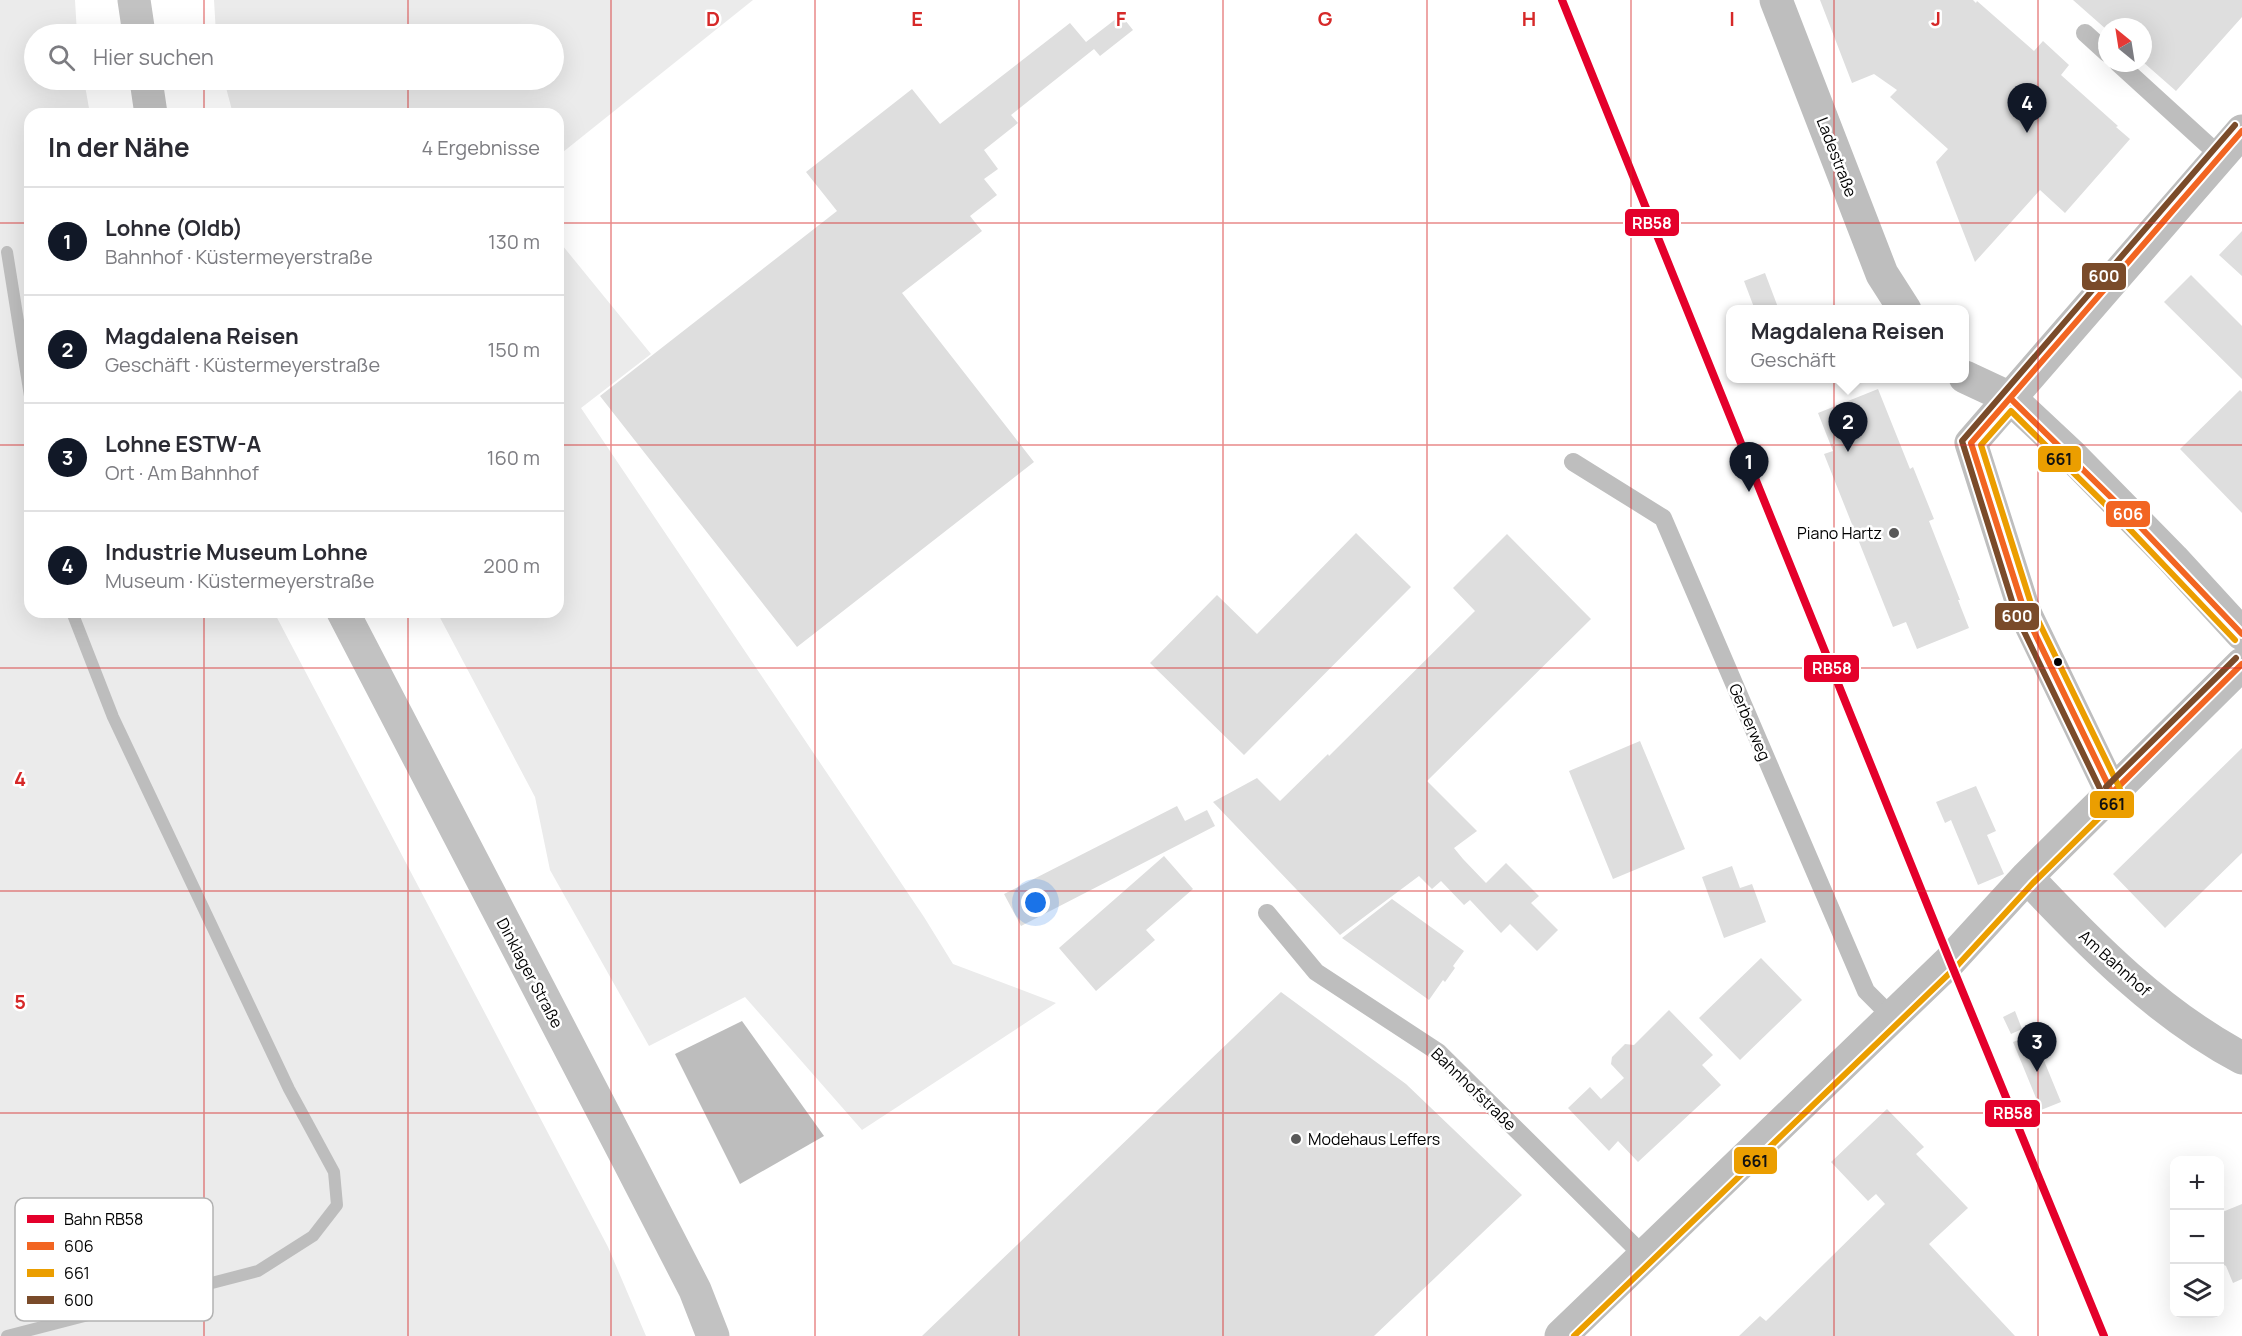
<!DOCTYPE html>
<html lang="de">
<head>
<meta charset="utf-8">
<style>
  :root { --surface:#fff; --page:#f2f2f3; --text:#2b2b33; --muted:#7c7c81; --line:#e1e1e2; --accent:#111827 }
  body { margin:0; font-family:Manrope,sans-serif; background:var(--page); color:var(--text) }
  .controls { position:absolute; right:18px; bottom:18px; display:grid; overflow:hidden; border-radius:12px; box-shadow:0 6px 24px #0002 }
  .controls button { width:54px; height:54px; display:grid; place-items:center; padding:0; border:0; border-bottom:2px solid var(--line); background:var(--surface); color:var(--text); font:30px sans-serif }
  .compass { position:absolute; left:2098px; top:18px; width:54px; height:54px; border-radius:50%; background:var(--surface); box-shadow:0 6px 24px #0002; rotate:330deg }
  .you { position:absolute; left:1036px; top:903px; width:21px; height:21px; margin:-15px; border:4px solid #fff; border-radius:50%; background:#1a73e8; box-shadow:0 0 0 9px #1a73e833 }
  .badge { display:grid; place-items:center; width:39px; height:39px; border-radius:50%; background:var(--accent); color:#fff; font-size:20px; font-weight:700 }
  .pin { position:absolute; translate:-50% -50px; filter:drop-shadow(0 2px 3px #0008) }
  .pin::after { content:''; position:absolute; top:32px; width:21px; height:18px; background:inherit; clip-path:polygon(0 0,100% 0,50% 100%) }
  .popup { position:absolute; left:1726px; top:305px; width:243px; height:78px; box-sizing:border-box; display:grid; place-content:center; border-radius:12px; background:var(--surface); filter:drop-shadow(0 2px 4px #0005); font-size:20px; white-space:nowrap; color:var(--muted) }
  .popup b { font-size:22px; color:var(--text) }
  .popup::after { content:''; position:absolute; left:50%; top:100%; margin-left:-12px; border:12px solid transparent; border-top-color:var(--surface) }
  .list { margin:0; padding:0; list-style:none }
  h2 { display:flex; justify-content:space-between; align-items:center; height:78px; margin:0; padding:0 24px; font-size:26px }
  h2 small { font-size:20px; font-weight:400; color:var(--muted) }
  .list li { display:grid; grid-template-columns:39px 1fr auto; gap:18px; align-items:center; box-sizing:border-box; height:108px; padding:0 24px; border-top:2px solid var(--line) }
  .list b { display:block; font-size:22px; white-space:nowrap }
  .list p { margin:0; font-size:20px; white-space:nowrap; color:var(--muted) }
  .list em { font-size:20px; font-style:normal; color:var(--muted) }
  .icon { flex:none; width:33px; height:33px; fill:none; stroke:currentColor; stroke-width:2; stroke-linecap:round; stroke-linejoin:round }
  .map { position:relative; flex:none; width:2242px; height:1336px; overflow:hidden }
  .search { position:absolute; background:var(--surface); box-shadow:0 6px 24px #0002; left:24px; top:24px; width:540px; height:66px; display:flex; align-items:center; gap:15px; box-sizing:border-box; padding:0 21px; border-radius:33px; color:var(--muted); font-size:22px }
  .panel { position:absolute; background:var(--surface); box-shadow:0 6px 24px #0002; left:24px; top:108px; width:540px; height:510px; border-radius:18px }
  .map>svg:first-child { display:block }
  .green { fill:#ebebeb }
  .water { fill:#bdbdbd }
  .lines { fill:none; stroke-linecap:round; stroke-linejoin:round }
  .stream { stroke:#bdbdbd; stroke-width:12 }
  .building { fill:#dedede }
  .lane { stroke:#bebebe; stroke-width:18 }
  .street { stroke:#bebebe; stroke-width:33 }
  .secondary { stroke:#c2c2c2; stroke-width:33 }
  .bus-1-casing { stroke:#fff; stroke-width:10 }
  .bus-2-casing { stroke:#fff; stroke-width:10 }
  .bus-3-casing { stroke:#fff; stroke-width:10 }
  .bus-1 { stroke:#f26522; stroke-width:6 }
  .bus-2 { stroke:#eb9e00; stroke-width:6 }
  .bus-3 { stroke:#7a4b2a; stroke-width:6 }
  .rail-1-casing { stroke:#fff; stroke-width:12 }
  .rail-1 { stroke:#e4002b; stroke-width:8 }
  .grid { fill:none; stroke:#d62828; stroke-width:1.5; stroke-opacity:0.55 }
  .poi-dot { fill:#595959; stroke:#fff; stroke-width:2 }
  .bus-dot { fill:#000; stroke:#fff; stroke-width:2 }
  .labels { text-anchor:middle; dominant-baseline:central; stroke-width:5; stroke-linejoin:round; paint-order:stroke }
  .street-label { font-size:16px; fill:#000; stroke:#fff }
  .poi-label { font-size:16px; fill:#000; stroke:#fff; text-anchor:end }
  .key { fill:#fff; stroke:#b2b2b2; stroke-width:1.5 }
  .key-label { font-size:16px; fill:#000 }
  .grid-label { font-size:20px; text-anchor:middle; font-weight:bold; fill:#d62828; stroke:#fff; stroke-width:5; stroke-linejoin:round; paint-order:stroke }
  .line-badge { stroke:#fff; stroke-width:2 }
  .badge-label { font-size:16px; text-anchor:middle; font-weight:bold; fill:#fff }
  .pale-badge-label { font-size:16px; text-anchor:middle; font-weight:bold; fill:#111 }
</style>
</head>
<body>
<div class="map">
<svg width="2242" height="1336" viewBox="0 0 2242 1336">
  <rect width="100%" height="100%" fill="#fff"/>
  <path class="green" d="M0 0H75L77 34H34V80H84L90 114H30V612H274L608 1247 646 1336H0Z
    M214 0H753L558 156V114H233L224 80H554V34H216Z
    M558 240 651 354 581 408 924 917 953 964 1056 1003 862 1130 745 997 649 1046 550 870 535 797 437 612H558Z"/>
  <path class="water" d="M742 1021 824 1136 740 1184 675 1054Z"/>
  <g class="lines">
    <path class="stream" d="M7 252 30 396
      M7 1336 258 1271 313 1236 337 1205 334 1172 289 1089 113 717 72 612"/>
  </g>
  <path class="building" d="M1820 0H1973L1976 3 1977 1 2034 51 2043 41 2069 65 2061 75 2118 126 2116 127 2130 139 2065 213 2040 190 1975 262 1936 162 1948 149 1890 97 1897 90 1874 74 1852 83Z
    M2073 0H2242V17L2176 91 2143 62V27H2107V30Z
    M1121 15 1133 30 1100 56 1094 49 1011 115 1018 123 984 150 998 169 984 179 997 195 970 216 982 231 902 293 1034 462 797 647 600 396 837 211 806 172 912 89 940 124 1070 23 1086 42Z
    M2242 231V276L2219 255Z
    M1765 273 1779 310H1755L1744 281Z
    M2191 275 2242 326V379L2164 302Z
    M1878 389 1910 469 1913 467 1934 519 1929 521 1960 600H1958L1969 628 1917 649 1906 622 1893 627 1824 454 1833 451 1818 413Z
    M2240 390 2242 392V513L2180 449Z
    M1356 533 1411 587 1244 755 1150 663 1217 595 1257 634Z
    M1507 534 1591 619 1427 781 1477 831 1454 848 1463 859 1486 883 1506 863 1539 896 1531 903 1558 930 1537 951 1510 924 1501 933 1470 900 1464 905 1441 881 1432 889 1419 876 1340 935 1213 802 1257 778 1280 801 1328 754 1329 756 1475 611 1453 588Z
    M1640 741 1685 849 1613 879 1569 771Z
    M2242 748V853L2165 928 2113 874Z
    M1976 786 1996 831 1987 835 2004 874 1978 885 1951 820 1945 823 1936 802Z
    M1177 806 1185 821 1207 810 1215 826 1021 926 1004 894Z
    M1164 856 1193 889 1146 930 1155 940 1096 991 1059 948Z
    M1732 866 1740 888 1752 884 1766 922 1724 938 1702 877Z
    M1392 899 1464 951 1453 966 1455 968 1445 982 1443 980 1429 1000 1342 938Z
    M1761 958 1802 1000 1740 1060 1699 1018Z
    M1281 992 1406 1084 1522 1195 1374 1336H922Z
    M1669 1010 1713 1055 1702 1065 1721 1085 1638 1162 1618 1141 1609 1151 1568 1108 1590 1087 1601 1099 1624 1078 1611 1064 1612 1057 1625 1044 1634 1045Z
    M2015 1011 2022 1029 2011 1034 2003 1017Z
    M2033 1034 2061 1102 2041 1110 2013 1042Z
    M1887 1109 1924 1147 1916 1154 1968 1208 1929 1244 2015 1336H1739L1760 1316 1766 1321 1885 1204 1876 1194 1868 1201 1831 1162Z
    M2242 1204V1279L2233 1283 2226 1266 2220 1263V1213Z"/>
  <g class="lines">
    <path class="lane" d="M2085 33 2107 53
      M2118 63 2220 156
      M1573 462 1663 518 1866 991 1891 1016
      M1267 913 1316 972 1438 1052 1644 1256"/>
    <path class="street" d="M1776 0 1882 274 1905 310
      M1965 377 2010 398 2071 455 2173 559 2242 634
      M2112 793 2025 613 1971 443 2242 131
      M2027 877C2091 945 2159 1014 2242 1058
      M1561 1336 1950 961 2027 877 2242 664"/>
    <path class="secondary" d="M134 0 139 34
      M146 80 151 114
      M343 612 628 1160 695 1290 713 1336"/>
    <defs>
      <path id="bus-1" d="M2010 398 2128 514 2242 634
        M2112 793 2025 613 1971 443 2242 131
        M2112 793 2242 664"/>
      <path id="bus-2" d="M1574 1336 1956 967 2033 883 2120 797V789L2033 610 1981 445 2011 411 2121 520 2235 640"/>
      <path id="bus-3" d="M2106 787 2236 658
        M2104 797 2017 617 1962 441 2235 125"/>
    </defs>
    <use href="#bus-1" class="bus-1-casing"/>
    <use href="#bus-2" class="bus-2-casing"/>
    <use href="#bus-3" class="bus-3-casing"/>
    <use href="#bus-1" class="bus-1"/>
    <use href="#bus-2" class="bus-2"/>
    <use href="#bus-3" class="bus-3"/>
    <defs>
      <path id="rail-1" d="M1562 0 1950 961 2104 1336"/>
    </defs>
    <use href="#rail-1" class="rail-1-casing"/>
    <use href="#rail-1" class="rail-1"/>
  </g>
  <path class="grid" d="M204 0V34M408 0V34M611 0V1336M815 0V1336M1019 0V1336M1223 0V1336M1427 0V1336M1631 0V1336M1834 0V1336M2038 0V1336M204 80V114M408 80V114M0 223H30M558 223H2242M0 445H30M558 445H2242M204 612V1336M408 612V1336M0 668H2242M0 891H2242M0 1113H2242"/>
  <g class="poi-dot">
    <circle cx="1894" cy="533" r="6"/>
    <circle cx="1296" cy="1139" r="6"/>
  </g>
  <circle class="bus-dot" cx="2058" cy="662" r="5"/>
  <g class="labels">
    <g class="street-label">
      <text transform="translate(1837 157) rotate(69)">Ladestraße</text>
      <text transform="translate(1750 722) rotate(67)">Gerberweg</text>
      <text transform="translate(2115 963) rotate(42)">Am Bahnhof</text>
      <text transform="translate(530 973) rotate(62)">Dinklager Straße</text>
      <text transform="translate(1474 1089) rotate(44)">Bahnhofstraße</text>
    </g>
    <g class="poi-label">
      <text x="1882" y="533">Piano Hartz</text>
      <text x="1308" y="1139" text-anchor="start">Modehaus Leffers</text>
    </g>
  </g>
  <rect x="15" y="1198" width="198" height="123" rx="9" class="key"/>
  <rect x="27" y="1215" width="27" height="8" fill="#e4002b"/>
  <rect x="27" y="1242" width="27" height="8" fill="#f26522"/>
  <rect x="27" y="1269" width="27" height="8" fill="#eb9e00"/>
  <rect x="27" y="1296" width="27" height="8" fill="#7a4b2a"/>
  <g class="key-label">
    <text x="64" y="1225">Bahn RB58</text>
    <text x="64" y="1252">606</text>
    <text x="64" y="1279">661</text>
    <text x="64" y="1306">600</text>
  </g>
  <g class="grid-label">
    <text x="713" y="26">D</text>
    <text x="917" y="26">E</text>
    <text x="1121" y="26">F</text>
    <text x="1325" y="26">G</text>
    <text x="1529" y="26">H</text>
    <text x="1732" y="26">I</text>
    <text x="1936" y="26">J</text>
    <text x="20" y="786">4</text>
    <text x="20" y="1009">5</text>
  </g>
  <g class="line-badge">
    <rect x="1624" y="208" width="56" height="29" rx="6" fill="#e4002b"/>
    <rect x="2081" y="262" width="46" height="29" rx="6" fill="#7a4b2a"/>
    <rect x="2037" y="445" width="45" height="28" rx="6" fill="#eb9e00"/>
    <rect x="2105" y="500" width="46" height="28" rx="6" fill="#f26522"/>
    <rect x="1994" y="602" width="46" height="29" rx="6" fill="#7a4b2a"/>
    <rect x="1803" y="654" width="57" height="29" rx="6" fill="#e4002b"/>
    <rect x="2089" y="790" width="46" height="29" rx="6" fill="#eb9e00"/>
    <rect x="1984" y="1099" width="57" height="29" rx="6" fill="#e4002b"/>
    <rect x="1733" y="1146" width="45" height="29" rx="6" fill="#eb9e00"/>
  </g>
  <g class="badge-label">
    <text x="1652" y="229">RB58</text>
    <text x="2104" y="282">600</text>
    <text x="2128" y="520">606</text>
    <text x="2017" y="622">600</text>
    <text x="1832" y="674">RB58</text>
    <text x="2013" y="1119">RB58</text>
  </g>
  <g class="pale-badge-label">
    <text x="2059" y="465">661</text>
    <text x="2112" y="810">661</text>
    <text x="1755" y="1167">661</text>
  </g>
</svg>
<div class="controls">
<button>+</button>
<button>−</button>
<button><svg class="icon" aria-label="layers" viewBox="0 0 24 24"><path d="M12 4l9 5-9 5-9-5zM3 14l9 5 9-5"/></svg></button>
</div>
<svg class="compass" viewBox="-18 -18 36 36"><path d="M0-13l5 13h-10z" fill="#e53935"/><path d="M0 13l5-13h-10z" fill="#7c7c81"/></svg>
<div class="you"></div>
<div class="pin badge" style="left:1749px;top:492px">1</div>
<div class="pin badge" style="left:1848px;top:452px">2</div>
<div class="popup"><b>Magdalena Reisen</b>Geschäft</div>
<div class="pin badge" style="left:2037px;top:1072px">3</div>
<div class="pin badge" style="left:2027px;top:133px">4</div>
<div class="search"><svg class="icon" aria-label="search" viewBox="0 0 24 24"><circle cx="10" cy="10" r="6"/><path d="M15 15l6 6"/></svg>Hier suchen</div>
<section class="panel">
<h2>In der Nähe<small>4 Ergebnisse</small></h2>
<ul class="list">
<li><span class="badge">1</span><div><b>Lohne (Oldb)</b><p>Bahnhof · Küstermeyerstraße</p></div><em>130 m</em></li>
<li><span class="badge">2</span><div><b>Magdalena Reisen</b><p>Geschäft · Küstermeyerstraße</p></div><em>150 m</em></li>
<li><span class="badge">3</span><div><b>Lohne ESTW-A</b><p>Ort · Am Bahnhof</p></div><em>160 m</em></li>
<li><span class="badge">4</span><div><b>Industrie Museum Lohne</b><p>Museum · Küstermeyerstraße</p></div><em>200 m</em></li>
</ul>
</section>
</div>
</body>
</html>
